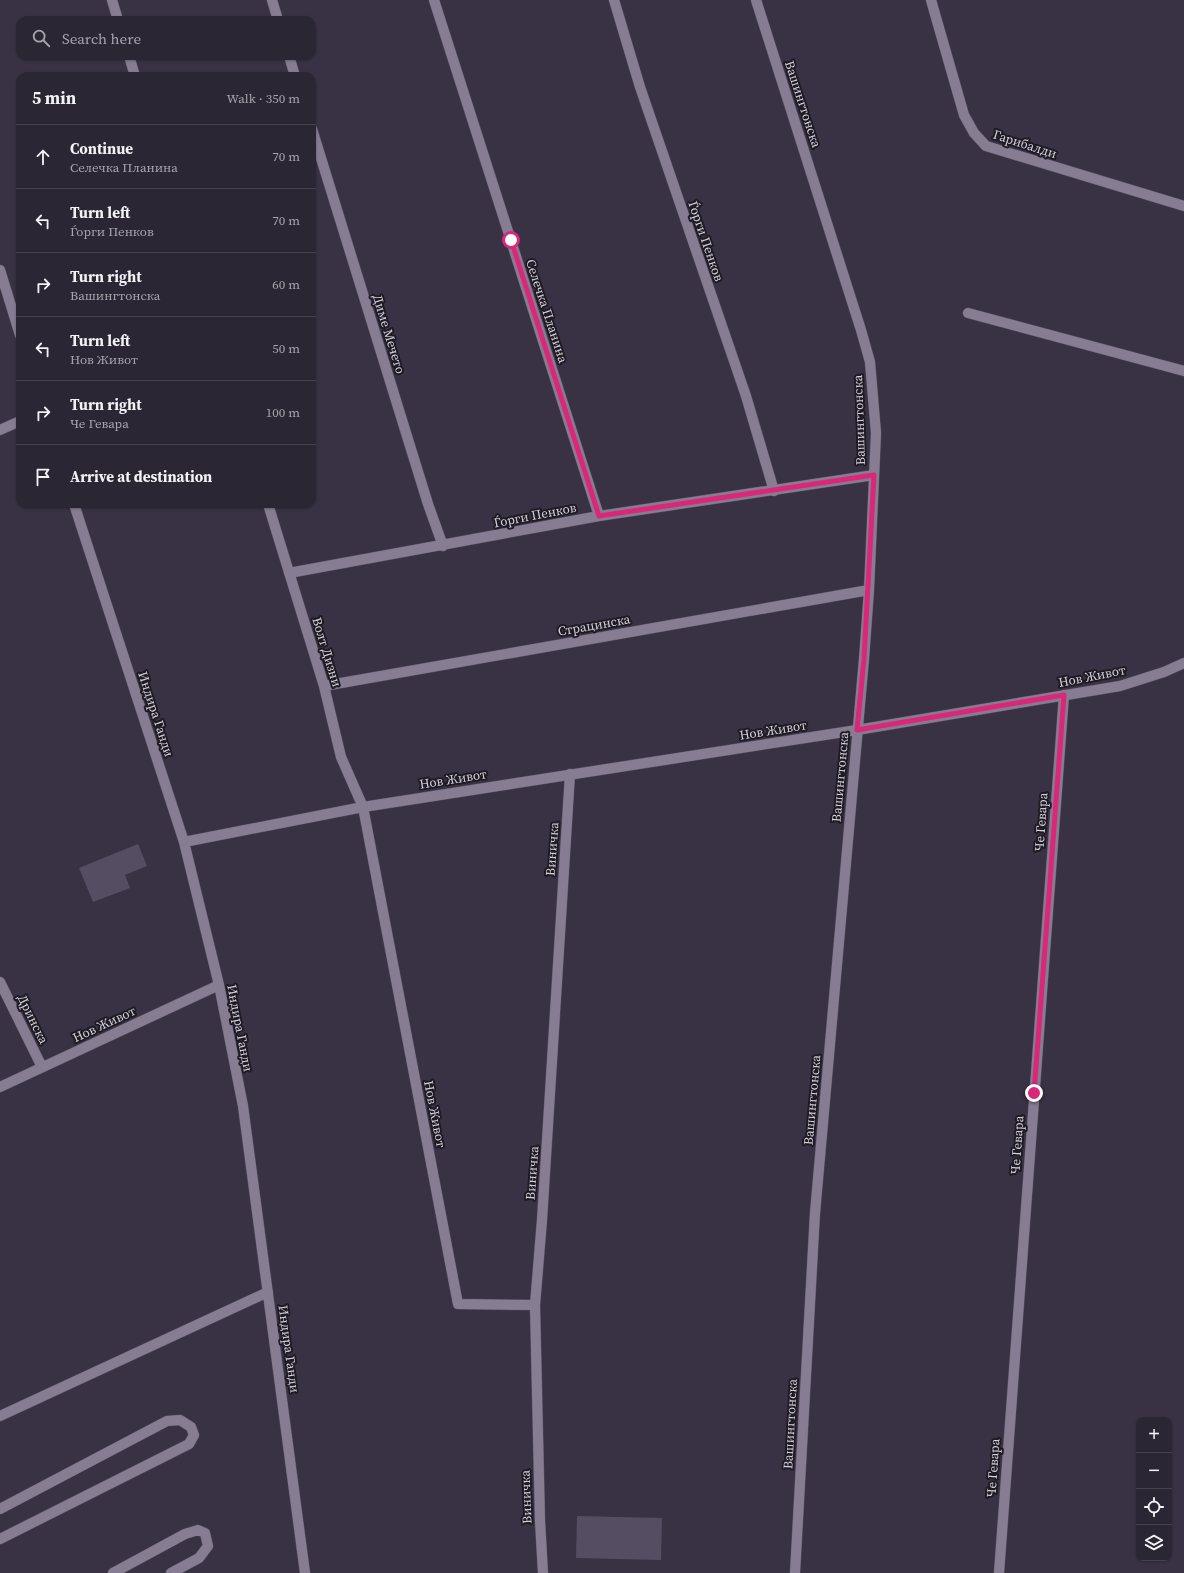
<!DOCTYPE html>
<html lang="en">
<head>
<meta charset="utf-8">
<style>
  :root { --surface:#2b2633; --page:#332e3b; --text:#f1f3f6; --muted:#a6a5ac; --line:#47434e }
  body { margin:0; font-family:"Source Serif 4",serif; background:var(--page); color:var(--text) }
  .controls { position:absolute; right:12px; bottom:12px; display:grid; overflow:hidden; border-radius:8px; box-shadow:0 1px 3px #0004 }
  .controls button { width:36px; height:36px; display:grid; place-items:center; padding:0; border:0; border-bottom:1px solid var(--line); background:var(--surface); color:var(--text); font:20px sans-serif }
  .stop { position:absolute; width:12px; height:12px; margin:-9px; border:3px solid #db2777; border-radius:50%; background:#fff }
  .stop.end { background:#db2777; border-color:#fff; box-shadow:0 1px 4px #0008 }
  .list { margin:0; padding:0; list-style:none }
  h2 { display:flex; justify-content:space-between; align-items:center; height:52px; margin:0; padding:0 16px; font-size:17px }
  h2 small { font-size:13px; font-weight:400; color:var(--muted) }
  .list li { display:grid; grid-template-columns:26px 1fr auto; gap:12px; align-items:center; box-sizing:border-box; height:64px; padding:0 16px; border-top:1px solid var(--line) }
  .list b { display:block; font-size:15px; white-space:nowrap }
  .list p { margin:0; font-size:13px; white-space:nowrap; color:var(--muted) }
  .list em { font-size:13px; font-style:normal; color:var(--muted) }
  .icon { flex:none; width:22px; height:22px; fill:none; stroke:currentColor; stroke-width:2; stroke-linecap:round; stroke-linejoin:round }
  .map { position:relative; flex:none; width:1184px; height:1573px; overflow:hidden }
  .search { position:absolute; background:var(--surface); box-shadow:0 1px 3px #0004; left:16px; top:16px; width:300px; height:44px; display:flex; align-items:center; gap:10px; box-sizing:border-box; padding:0 14px; border-radius:12px; color:var(--muted); font-size:15px }
  .panel { position:absolute; background:var(--surface); box-shadow:0 1px 3px #0004; left:16px; top:72px; width:300px; height:436px; border-radius:12px }
  .map>svg:first-child { display:block }
  .building { fill:#554d61 }
  .lines { fill:none; stroke-linecap:round; stroke-linejoin:round }
  .minor-casing { stroke:#57505f; stroke-width:11 }
  .minor { stroke:#867d93; stroke-width:10 }
  .route { stroke:#db2777; stroke-width:5 }
  .labels { text-anchor:middle; dominant-baseline:central; stroke-width:4; stroke-linejoin:round; paint-order:stroke }
  .street-label { font-size:13px; fill:#d4cfdb; stroke:#1f1b24 }
</style>
</head>
<body>
<div class="map">
<svg width="1184" height="1573" viewBox="0 0 1184 1573">
  <rect width="100%" height="100%" fill="#393244"/>
  <path class="building" d="M138 844 147 866 125 875 130 888 93 902 79 868Z
    M577 1516 662 1518 661 1560 576 1558Z"/>
  <g class="lines">
    <defs>
      <path id="minor" d="M112 0 118 20
        M272 0 278 20
        M434 0 599 516
        M614 0 640 87 746 396 774 491
        M756 0 861 330 870 362 876 433 869 590 864 659 815 1213 795 1573
        M931 0 964 115 974 133 986 146 1184 206
        M129 56 135 76
        M289 56 295 76
        M312 129 428 504 443 546
        M0 270 20 335
        M968 313 1184 371
        M0 430 20 421
        M74 504 184 842 219 985 243 1106 305 1573
        M268 504 324 686 341 757 363 807 458 1304 535 1305
        M289 573 599 516 874 475
        M324 686 869 590
        M184 842 363 807 857 730 1120 686 1164 672 1184 663
        M0 982 42 1067
        M0 1087 219 985
        M0 1416 268 1292
        M0 1509 167 1421 180 1420 191 1427 194 1435 189 1444 0 1539
        M113 1573 185 1534 198 1530 205 1533 208 1546 199 1558 171 1573
        M543 1573 540 1521 535 1305 542 1220 570 774
        M999 1573 1064 695"/>
    </defs>
    <use href="#minor" class="minor-casing"/>
    <use href="#minor" class="minor"/>
  </g>
  <g class="lines">
    <path class="route" d="M511 240 599 516 874 475 864 659 857 730 1064 695 1034 1093"/>
  </g>
  <g class="labels">
    <g class="street-label">
      <text transform="translate(803 104) rotate(72)">Вашингтонска</text>
      <text transform="translate(1025 144) rotate(18)">Гарибалди</text>
      <text transform="translate(706 241) rotate(71)">Ѓорги Пенков</text>
      <text transform="translate(547 311) rotate(72)">Селечка Планина</text>
      <text transform="translate(389 334) rotate(73)">Диме Мечето</text>
      <text transform="translate(859 420) rotate(-92)">Вашингтонска</text>
      <text transform="translate(535 515) rotate(-11)">Ѓорги Пенков</text>
      <text transform="translate(594 625) rotate(-10)">Страцинска</text>
      <text transform="translate(327 652) rotate(73)">Волт Дизни</text>
      <text transform="translate(1092 676) rotate(-11)">Нов Живот</text>
      <text transform="translate(156 714) rotate(72)">Индира Ганди</text>
      <text transform="translate(773 730) rotate(-9)">Нов Живот</text>
      <text transform="translate(840 777) rotate(-85)">Вашингтонска</text>
      <text transform="translate(453 779) rotate(-9)">Нов Живот</text>
      <text transform="translate(1041 822) rotate(-86)">Че Гевара</text>
      <text transform="translate(552 849) rotate(-86)">Виничка</text>
      <text transform="translate(33 1019) rotate(64)">Дринска</text>
      <text transform="translate(104 1024) rotate(-25)">Нов Живот</text>
      <text transform="translate(240 1028) rotate(79)">Индира Ганди</text>
      <text transform="translate(812 1100) rotate(-85)">Вашингтонска</text>
      <text transform="translate(435 1114) rotate(79)">Нов Живот</text>
      <text transform="translate(1017 1145) rotate(-86)">Че Гевара</text>
      <text transform="translate(532 1173) rotate(-86)">Виничка</text>
      <text transform="translate(289 1349) rotate(82)">Индира Ганди</text>
      <text transform="translate(790 1424) rotate(-87)">Вашингтонска</text>
      <text transform="translate(993 1468) rotate(-86)">Че Гевара</text>
      <text transform="translate(526 1497) rotate(-92)">Виничка</text>
    </g>
  </g>
</svg>
<div class="controls">
<button>+</button>
<button>−</button>
<button><svg class="icon" aria-label="locate" viewBox="0 0 24 24"><circle cx="12" cy="12" r="6"/><path d="M12 2v4M12 18v4M2 12h4M18 12h4"/></svg></button>
<button><svg class="icon" aria-label="layers" viewBox="0 0 24 24"><path d="M12 4l9 5-9 5-9-5zM3 14l9 5 9-5"/></svg></button>
</div>
<div class="stop" style="left:511px;top:240px"></div>
<div class="stop end" style="left:1034px;top:1093px"></div>
<div class="search"><svg class="icon" aria-label="search" viewBox="0 0 24 24"><circle cx="10" cy="10" r="6"/><path d="M15 15l6 6"/></svg>Search here</div>
<section class="panel">
<h2>5 min<small>Walk · 350 m</small></h2>
<ul class="list">
<li><svg class="icon" aria-label="ahead" viewBox="0 0 24 24"><path d="M12 20V5M6 11l6-6 6 6"/></svg><div><b>Continue</b><p>Селечка Планина</p></div><em>70 m</em></li>
<li><svg class="icon" aria-label="left" viewBox="0 0 24 24"><path d="M17 20v-9H6M10 6l-5 5 5 5"/></svg><div><b>Turn left</b><p>Ѓорги Пенков</p></div><em>70 m</em></li>
<li><svg class="icon" aria-label="right" viewBox="0 0 24 24"><path d="M7 20v-9h11M14 6l5 5-5 5"/></svg><div><b>Turn right</b><p>Вашингтонска</p></div><em>60 m</em></li>
<li><svg class="icon" aria-label="left" viewBox="0 0 24 24"><path d="M17 20v-9H6M10 6l-5 5 5 5"/></svg><div><b>Turn left</b><p>Нов Живот</p></div><em>50 m</em></li>
<li><svg class="icon" aria-label="right" viewBox="0 0 24 24"><path d="M7 20v-9h11M14 6l5 5-5 5"/></svg><div><b>Turn right</b><p>Че Гевара</p></div><em>100 m</em></li>
<li><svg class="icon" aria-label="arrive" viewBox="0 0 24 24"><path d="M6 21V4h12l-3 4 3 4H6"/></svg><div><b>Arrive at destination</b></div></li>
</ul>
</section>
</div>
</body>
</html>
